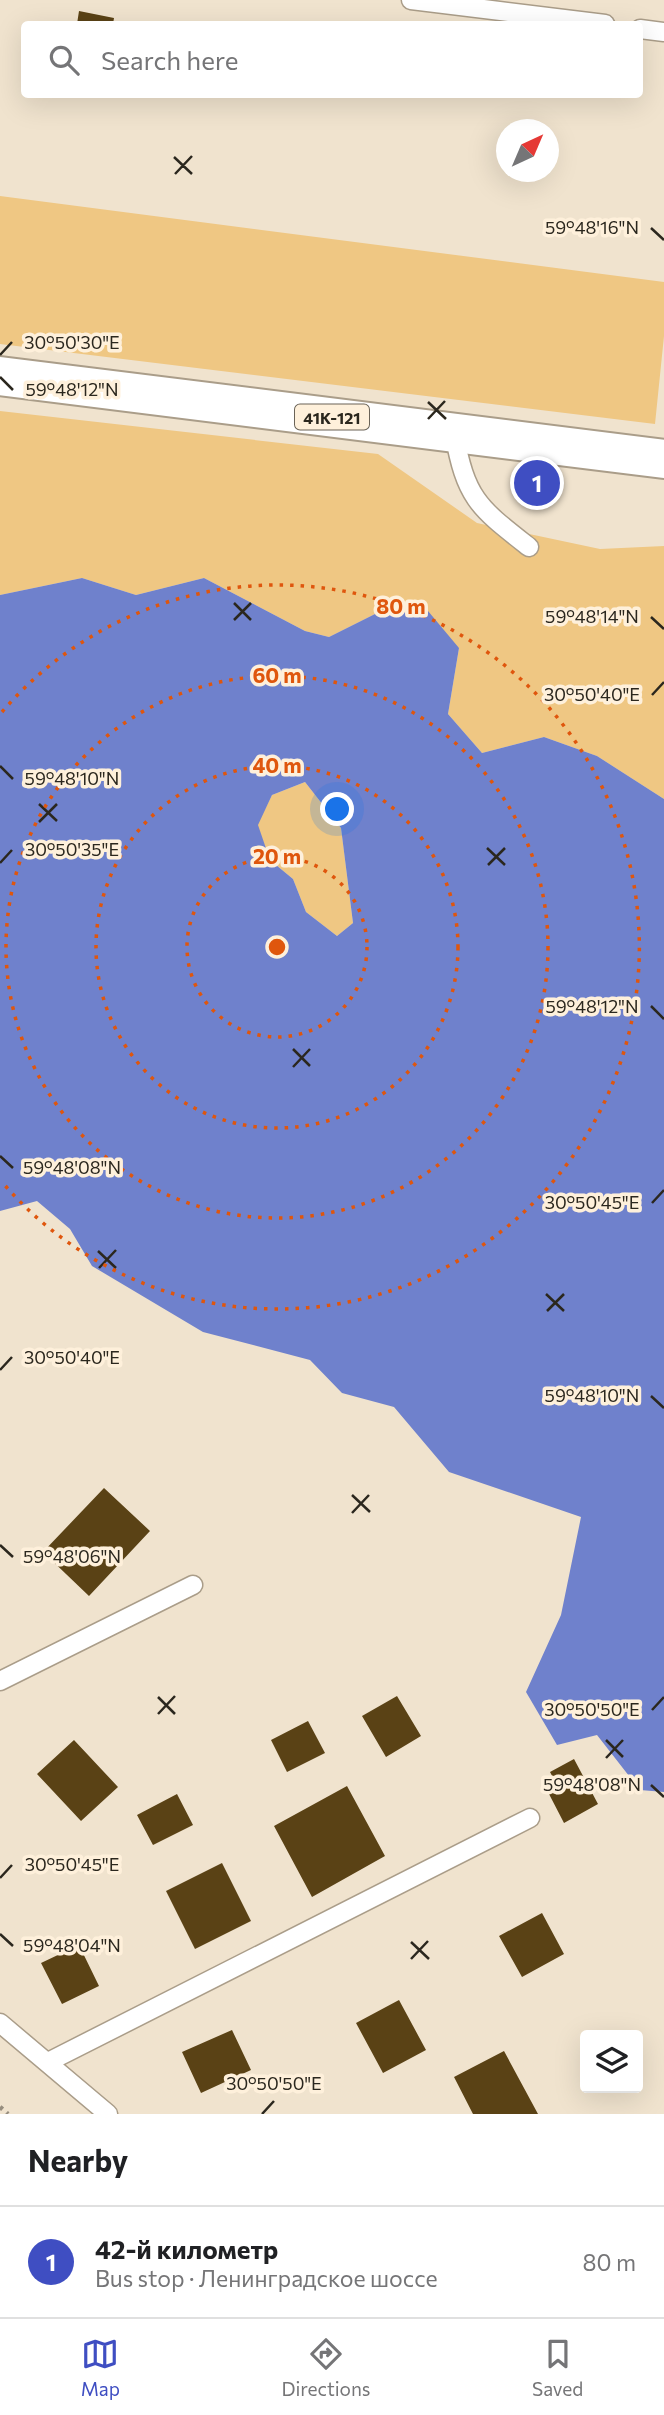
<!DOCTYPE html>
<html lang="en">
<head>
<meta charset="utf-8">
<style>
  :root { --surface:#fff; --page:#f2f2f2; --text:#202124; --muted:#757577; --line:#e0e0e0; --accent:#3f4ec2 }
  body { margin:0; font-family:Commissioner,sans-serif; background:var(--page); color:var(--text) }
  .controls { position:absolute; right:21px; bottom:21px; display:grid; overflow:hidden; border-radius:7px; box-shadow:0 7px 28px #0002 }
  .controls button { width:63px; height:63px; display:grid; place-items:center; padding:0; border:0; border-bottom:2px solid var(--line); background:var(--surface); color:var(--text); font:35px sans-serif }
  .compass { position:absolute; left:496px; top:119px; width:63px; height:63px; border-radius:50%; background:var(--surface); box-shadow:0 7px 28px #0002; rotate:44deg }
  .you { position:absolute; left:338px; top:810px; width:24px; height:24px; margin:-18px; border:5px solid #fff; border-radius:50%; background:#1a73e8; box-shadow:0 0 0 10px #1a73e833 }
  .badge { display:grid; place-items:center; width:46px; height:46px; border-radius:50%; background:var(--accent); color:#fff; font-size:23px; font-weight:700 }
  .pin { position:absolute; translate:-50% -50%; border:4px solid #fff; box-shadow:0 2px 7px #0006 }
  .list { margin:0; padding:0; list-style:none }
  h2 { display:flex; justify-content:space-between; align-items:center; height:91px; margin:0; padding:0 28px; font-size:30px }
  h2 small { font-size:23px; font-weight:400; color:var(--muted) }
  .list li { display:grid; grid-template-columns:46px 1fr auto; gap:21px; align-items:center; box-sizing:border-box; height:112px; padding:0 28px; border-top:2px solid var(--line) }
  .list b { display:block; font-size:26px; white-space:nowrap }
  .list p { margin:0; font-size:23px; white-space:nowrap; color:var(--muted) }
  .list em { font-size:23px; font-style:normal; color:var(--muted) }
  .icon { flex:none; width:38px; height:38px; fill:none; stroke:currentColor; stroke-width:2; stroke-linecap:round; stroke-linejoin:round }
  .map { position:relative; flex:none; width:664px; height:2114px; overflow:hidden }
  .search { position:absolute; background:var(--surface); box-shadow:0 7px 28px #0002; left:21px; right:21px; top:21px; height:77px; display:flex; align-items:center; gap:18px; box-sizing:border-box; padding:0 24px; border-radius:7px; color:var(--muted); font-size:26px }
  .sheet { height:203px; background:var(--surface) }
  nav { display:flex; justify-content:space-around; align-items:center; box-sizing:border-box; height:98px; border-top:2px solid var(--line); background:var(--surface); font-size:19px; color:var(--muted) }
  nav a { display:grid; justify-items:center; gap:4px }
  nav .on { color:var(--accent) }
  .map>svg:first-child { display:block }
  .green { fill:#efc783 }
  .water { fill:#6f81cc; fill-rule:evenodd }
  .building { fill:#5a4215 }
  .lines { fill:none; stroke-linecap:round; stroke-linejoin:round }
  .lane-casing { stroke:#aa9d89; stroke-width:21 }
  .primary-casing { stroke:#aa9d89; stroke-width:42 }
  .path { stroke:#978e7f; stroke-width:4.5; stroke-dasharray:3.5 5; stroke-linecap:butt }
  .lane { stroke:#fff; stroke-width:18 }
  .primary { stroke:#fff; stroke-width:38 }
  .ticks { fill:none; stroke:#2b271e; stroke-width:2.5 }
  .ring { fill:none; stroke:#df560d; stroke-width:3.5; stroke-dasharray:3.5 7 }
  .labels { text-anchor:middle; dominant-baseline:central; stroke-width:7; stroke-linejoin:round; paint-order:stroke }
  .shield { fill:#fef0db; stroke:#6a6357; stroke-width:2 }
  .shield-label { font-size:16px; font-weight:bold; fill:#2b271e }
  .ticks-label { font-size:18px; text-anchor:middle; fill:#2b271e; stroke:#fef0db; stroke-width:7; stroke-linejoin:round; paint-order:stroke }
  .centre { fill:#df560d; stroke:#fef0db; stroke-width:3.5 }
  .ring-label { font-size:21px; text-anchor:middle; font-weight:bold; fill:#df560d; stroke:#fef0db; stroke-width:7; stroke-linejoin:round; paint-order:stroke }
</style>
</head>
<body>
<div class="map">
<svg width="664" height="2114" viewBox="0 0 664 2114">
  <rect width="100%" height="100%" fill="#f0e3ce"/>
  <path class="green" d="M0 196 664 282V336L655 424 0 344Z
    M0 411 378 454 477 523 600 549 664 546V799L597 756 544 737 482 753 448 714 459 648 375 614 329 637 305 631 204 578 136 595 82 578 0 595Z
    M305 782 341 828 353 923 337 936 306 912 293 879 270 860 257 825 272 795Z"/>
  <path class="water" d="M82 578 136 595 204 578 305 631 329 637 375 614 428 611 459 648 448 714 482 753 544 737 597 756 664 799V1792L640 1790 597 1735 557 1745 526 1692 561 1615 581 1517 449 1472 394 1407 342 1393 310 1360 203 1332 92 1266 70 1229 37 1201 0 1211V595ZM305 782 341 828 353 923 337 936 306 912 293 879 270 860 258 825 272 795Z"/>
  <path class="building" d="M79 11 114 18 113 24H77Z
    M104 1488 150 1531 89 1596 43 1552Z
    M397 1696 421 1736 386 1757 362 1716Z
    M308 1721 325 1753 287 1772 271 1740Z
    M74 1740 118 1787 81 1821 37 1774Z
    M574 1759 598 1804 564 1823 549 1794 559 1789 550 1772Z
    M347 1786 385 1856 312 1897 274 1826Z
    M177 1794 193 1825 153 1845 137 1815Z
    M222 1863 251 1921 195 1949 166 1891Z
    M542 1913 564 1954 522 1977 499 1936Z
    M79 1945 99 1986 62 2004 41 1963Z
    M399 2000 426 2050 383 2073 356 2023Z
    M232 2030 251 2070 201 2093 182 2052Z
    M504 2051 538 2114H473L454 2077Z"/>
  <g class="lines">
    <defs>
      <path id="lane" d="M411 0 605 24
        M640 29 664 32
        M454 433C466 499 478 507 529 547
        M0 1681 193 1585
        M0 2023 108 2114
        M48 2062 530 1818"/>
      <path id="primary" d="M0 376 664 459"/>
    </defs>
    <use href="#lane" class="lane-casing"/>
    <use href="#primary" class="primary-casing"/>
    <path class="path" d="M0 2107 8 2114"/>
    <use href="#lane" class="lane"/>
    <use href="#primary" class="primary"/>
  </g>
  <path class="ticks" d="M174 157 192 174M175 174 192 156M651 228 664 240M0 355 12 342M0 377 13 390M428 402 446 419M428 419 445 401M234 603 251 620M651 617 664 629M234 620 251 603M652 695 664 682M0 766 13 779M39 804 57 821M39 822 57 804M487 848 505 865M0 863 12 850M488 865 505 848M651 1006 664 1019M293 1049 310 1066M293 1067 310 1049M0 1156 13 1168M652 1203 664 1190M98 1251 116 1268M99 1268 116 1250M546 1294 564 1311M547 1311 564 1294M0 1370 12 1357M651 1396 664 1408M352 1495 370 1512M352 1513 369 1495M0 1545 13 1557M158 1697 175 1714M652 1710 664 1697M158 1714 175 1696M606 1740 623 1757M606 1758 623 1740M651 1785 664 1797M0 1878 12 1865M0 1934 13 1946M411 1942 429 1959M411 1959 428 1941M262 2114 274 2101"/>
  <g class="ring">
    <circle cx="277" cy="947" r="90"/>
    <circle cx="277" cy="947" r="181"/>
    <circle cx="277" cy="947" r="271"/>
    <path d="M2 712A362 362 0 1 1 2 1182"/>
  </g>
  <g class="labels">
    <rect class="shield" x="295" y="404.5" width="74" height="25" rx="5"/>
    <g class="shield-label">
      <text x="332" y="417">41К-121</text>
    </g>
  </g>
  <g class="ticks-label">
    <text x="592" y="234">59°48'16"N</text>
    <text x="72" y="349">30°50'30"E</text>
    <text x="72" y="396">59°48'12"N</text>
    <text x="592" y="623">59°48'14"N</text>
    <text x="592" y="701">30°50'40"E</text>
    <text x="72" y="785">59°48'10"N</text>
    <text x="72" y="856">30°50'35"E</text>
    <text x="592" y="1013">59°48'12"N</text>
    <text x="72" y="1174">59°48'08"N</text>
    <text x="592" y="1209">30°50'45"E</text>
    <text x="72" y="1364">30°50'40"E</text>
    <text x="592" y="1402">59°48'10"N</text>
    <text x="72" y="1563">59°48'06"N</text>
    <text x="592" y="1716">30°50'50"E</text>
    <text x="592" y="1791">59°48'08"N</text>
    <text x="72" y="1871">30°50'45"E</text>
    <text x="72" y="1952">59°48'04"N</text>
    <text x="274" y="2090">30°50'50"E</text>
  </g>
  <circle cx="277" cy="947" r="10" class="centre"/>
  <g class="ring-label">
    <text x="401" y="614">80 m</text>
    <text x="277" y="683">60 m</text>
    <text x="277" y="773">40 m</text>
    <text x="277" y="864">20 m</text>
  </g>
</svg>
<div class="controls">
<button><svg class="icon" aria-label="layers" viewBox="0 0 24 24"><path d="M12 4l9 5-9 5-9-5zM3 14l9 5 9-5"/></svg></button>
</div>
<svg class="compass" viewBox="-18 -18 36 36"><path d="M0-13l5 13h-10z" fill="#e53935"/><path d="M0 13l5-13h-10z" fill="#757577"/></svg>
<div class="you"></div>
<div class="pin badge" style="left:537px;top:483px">1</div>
<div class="search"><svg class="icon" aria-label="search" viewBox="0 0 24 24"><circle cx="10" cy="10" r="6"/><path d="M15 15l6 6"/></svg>Search here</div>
</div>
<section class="sheet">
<h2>Nearby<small></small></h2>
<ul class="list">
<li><span class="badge">1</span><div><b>42-й километр</b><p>Bus stop · Ленинградское шоссе</p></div><em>80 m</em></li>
</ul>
</section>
<nav>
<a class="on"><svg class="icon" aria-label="map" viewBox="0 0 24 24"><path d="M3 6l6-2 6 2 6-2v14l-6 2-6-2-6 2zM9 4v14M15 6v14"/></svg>Map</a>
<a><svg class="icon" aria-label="directions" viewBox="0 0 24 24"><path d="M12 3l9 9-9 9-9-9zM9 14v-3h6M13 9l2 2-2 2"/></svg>Directions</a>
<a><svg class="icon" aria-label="saved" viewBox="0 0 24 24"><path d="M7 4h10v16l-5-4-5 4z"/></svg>Saved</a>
</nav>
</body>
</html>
